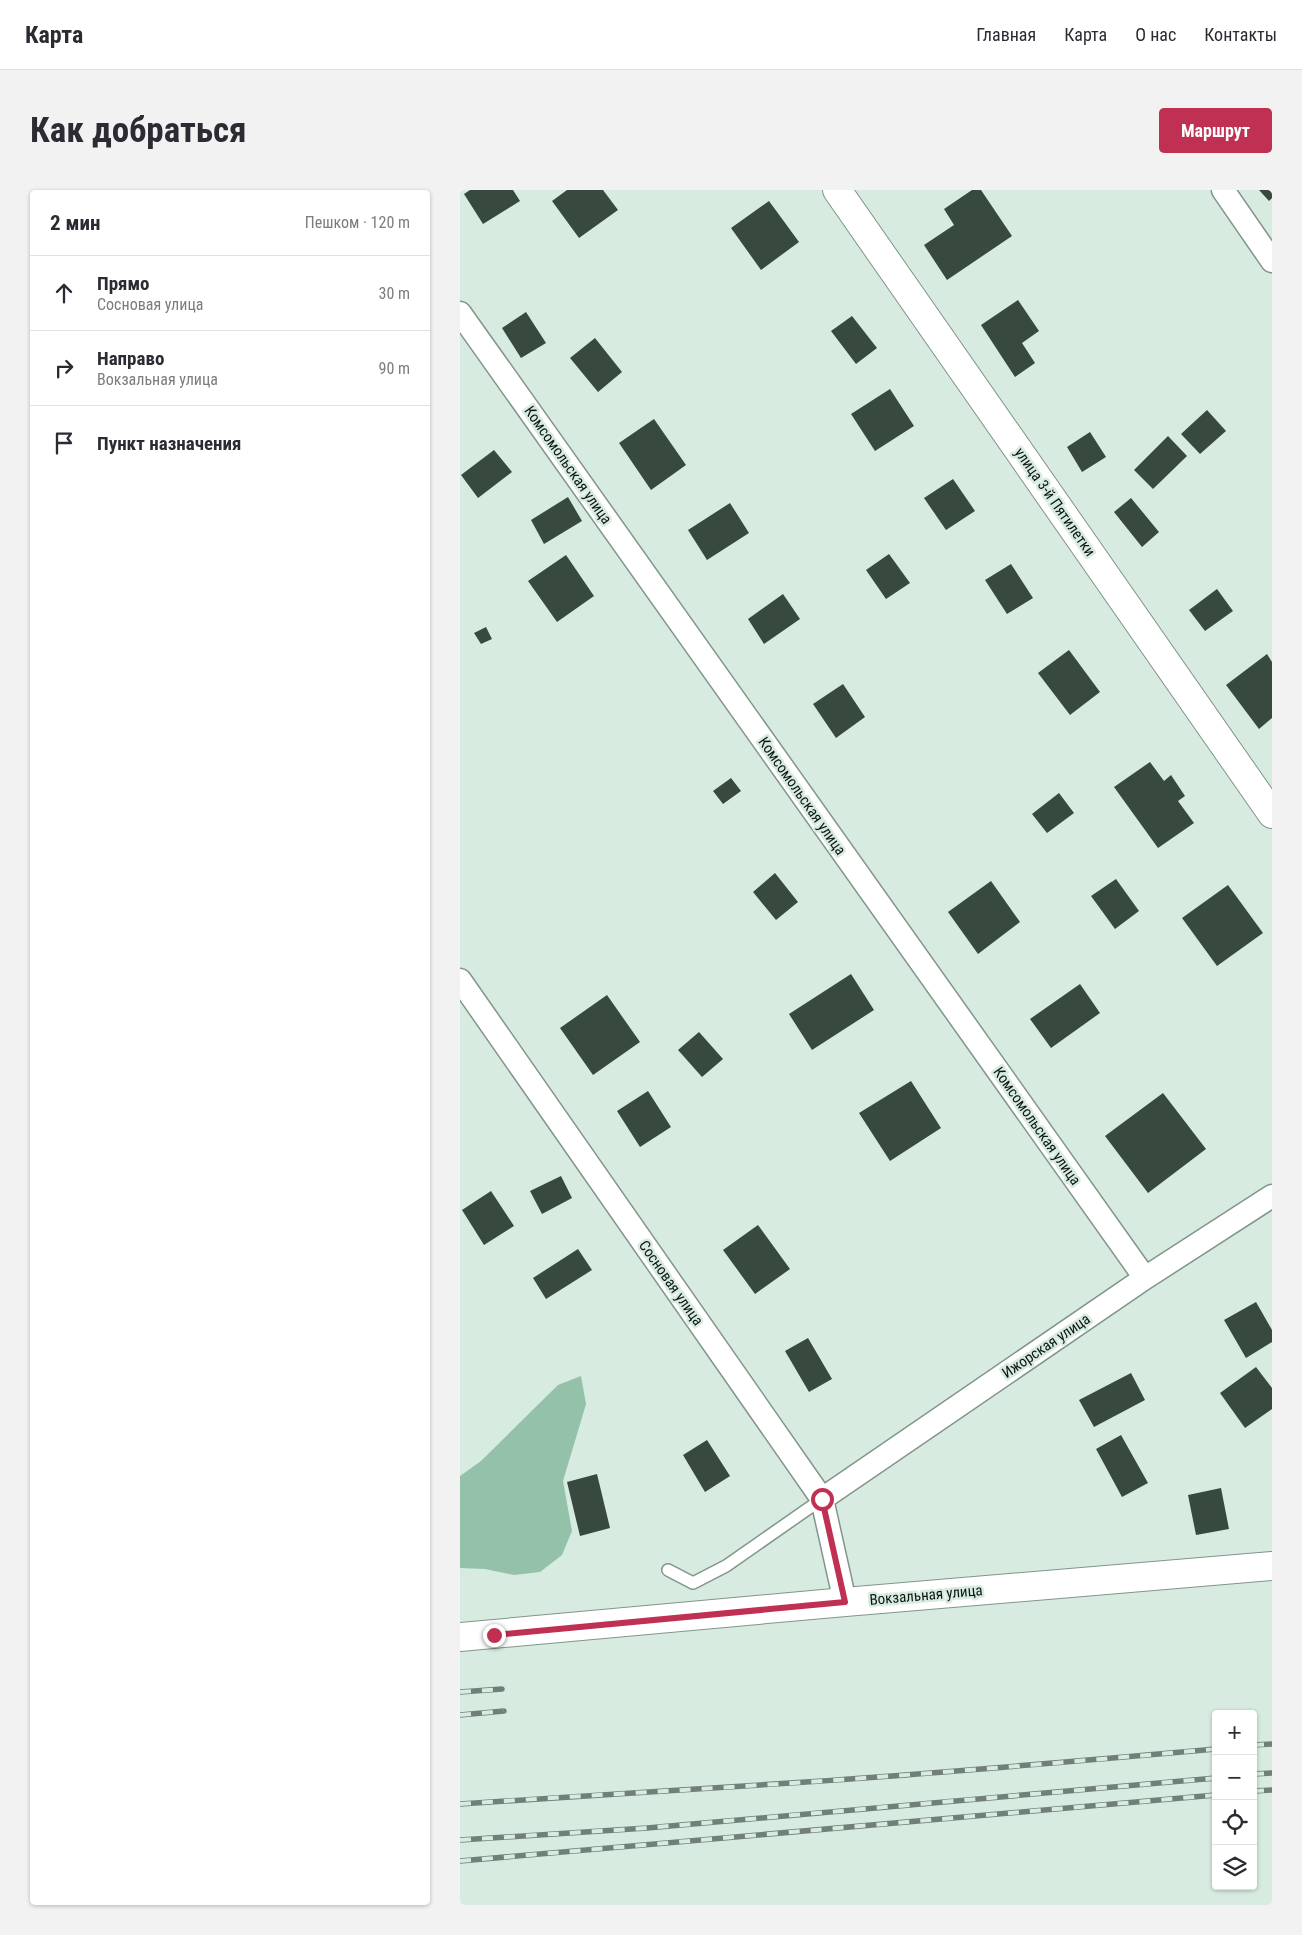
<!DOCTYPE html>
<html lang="ru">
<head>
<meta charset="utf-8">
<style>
  :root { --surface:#fff; --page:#f2f2f3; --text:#2b2b33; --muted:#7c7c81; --line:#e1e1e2; --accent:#c03053 }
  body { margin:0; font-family:"Roboto Condensed",sans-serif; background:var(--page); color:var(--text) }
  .controls { position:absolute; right:15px; bottom:15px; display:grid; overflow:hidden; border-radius:5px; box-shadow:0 1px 4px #0004 }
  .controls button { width:45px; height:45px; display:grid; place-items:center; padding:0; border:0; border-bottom:1px solid var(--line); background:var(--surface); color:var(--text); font:25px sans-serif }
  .stop { position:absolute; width:15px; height:15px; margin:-11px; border:4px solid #c03053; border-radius:50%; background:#fff }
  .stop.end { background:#c03053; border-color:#fff; box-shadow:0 1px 5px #0008 }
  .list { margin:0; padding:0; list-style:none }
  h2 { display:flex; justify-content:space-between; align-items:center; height:65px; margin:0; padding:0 20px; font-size:21px }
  h2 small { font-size:16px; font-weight:400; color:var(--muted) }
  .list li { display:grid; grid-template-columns:32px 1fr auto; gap:15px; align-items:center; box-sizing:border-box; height:75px; padding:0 20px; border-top:1px solid var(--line) }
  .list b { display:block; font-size:19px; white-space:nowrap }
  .list p { margin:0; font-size:16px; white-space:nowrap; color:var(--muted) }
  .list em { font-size:16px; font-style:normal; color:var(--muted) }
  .icon { flex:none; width:28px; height:28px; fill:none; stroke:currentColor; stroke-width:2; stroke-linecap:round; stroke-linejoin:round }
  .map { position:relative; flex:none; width:812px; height:1715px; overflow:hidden; border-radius:5px }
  header { display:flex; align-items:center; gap:30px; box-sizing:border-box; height:70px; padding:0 25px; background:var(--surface); border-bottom:1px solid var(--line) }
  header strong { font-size:24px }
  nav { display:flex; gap:28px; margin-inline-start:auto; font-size:18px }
  .intro { display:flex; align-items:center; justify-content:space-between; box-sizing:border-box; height:120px; padding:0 30px }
  h1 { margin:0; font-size:35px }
  .button { padding:12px 22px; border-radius:5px; background:var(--accent); color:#fff; font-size:18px; font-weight:700 }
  main { display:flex; gap:30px; padding:0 30px }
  aside { flex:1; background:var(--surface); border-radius:5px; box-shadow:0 1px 4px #0004 }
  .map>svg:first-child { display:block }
  .green { fill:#93c1a9 }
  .building { fill:#384940 }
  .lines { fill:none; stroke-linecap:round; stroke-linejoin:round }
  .service-casing { stroke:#82958b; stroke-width:14 }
  .minor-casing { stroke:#82958b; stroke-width:25 }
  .tertiary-casing { stroke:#82958b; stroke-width:30 }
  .service { stroke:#fff; stroke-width:11 }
  .minor { stroke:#fff; stroke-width:22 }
  .tertiary { stroke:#fff; stroke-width:28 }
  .rail-casing { stroke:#727f78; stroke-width:5.5 }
  .rail { stroke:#d7ebe0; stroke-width:4; stroke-dasharray:11; stroke-linecap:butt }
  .route { stroke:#c03053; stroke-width:6 }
  .labels { text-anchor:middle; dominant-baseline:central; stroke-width:5; stroke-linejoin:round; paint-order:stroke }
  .street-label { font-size:15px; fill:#0e1511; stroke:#d7ebe0 }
</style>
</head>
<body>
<header>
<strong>Карта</strong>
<nav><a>Главная</a><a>Карта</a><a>О нас</a><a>Контакты</a></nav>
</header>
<div class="intro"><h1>Как добраться</h1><a class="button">Маршрут</a></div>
<main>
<aside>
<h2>2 мин<small>Пешком · 120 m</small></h2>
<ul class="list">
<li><svg class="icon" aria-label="ahead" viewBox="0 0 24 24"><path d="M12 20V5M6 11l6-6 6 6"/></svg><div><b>Прямо</b><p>Сосновая улица</p></div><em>30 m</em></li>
<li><svg class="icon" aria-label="right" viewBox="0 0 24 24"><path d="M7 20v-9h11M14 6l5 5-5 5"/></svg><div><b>Направо</b><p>Вокзальная улица</p></div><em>90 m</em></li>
<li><svg class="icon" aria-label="arrive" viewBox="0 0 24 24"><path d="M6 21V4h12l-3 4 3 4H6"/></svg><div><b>Пункт назначения</b></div></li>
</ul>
</aside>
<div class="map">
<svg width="812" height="1715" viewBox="0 0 812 1715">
  <rect width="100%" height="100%" fill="#d7ebe0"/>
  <path class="green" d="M121 1186 126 1214 103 1291 112 1341 102 1365 80 1382 54 1385 25 1379 0 1378V1286L21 1271 98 1195Z"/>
  <path class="building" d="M10 0H53L60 11 23 34 4 4Z
    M107 0H143L158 20 119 48 92 11Z
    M512 0H521L552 46 487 90 464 55 494 35 484 19Z
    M799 0H812V8L809 11Z
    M309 11 339 52 301 80 271 38Z
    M558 110 579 141 562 153 575 173 555 187 521 135Z
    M66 122 86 153 61 168 42 138Z
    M392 126 417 158 396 174 371 141Z
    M135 148 162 182 138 202 110 168Z
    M430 199 454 236 415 261 391 224Z
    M747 220 766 241 740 264 721 244Z
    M194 229 226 275 191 300 159 253Z
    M630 242 646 267 622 282 607 257Z
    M708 246 727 266 693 299 674 280Z
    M34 260 52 282 18 308 1 285Z
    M493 289 515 321 486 340 464 308Z
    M108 307 122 331 84 354 71 330Z
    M671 308 699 342 682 357 654 322Z
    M270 313 289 343 247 370 228 340Z
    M429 364 450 393 426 409 406 380Z
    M106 365 134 406 97 432 68 391Z
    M551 374 573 408 547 424 525 390Z
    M757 399 773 421 745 441 729 420Z
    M323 404 340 429 304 454 288 429Z
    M26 437 32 449 21 454 14 443Z
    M609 460 640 502 610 525 578 483Z
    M807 464 812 472V528L799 539 766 495Z
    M383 494 405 527 376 548 353 514Z
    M690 572 704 591 711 585 725 606 718 611 734 633 698 658 654 597Z
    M271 588 281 601 263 614 253 601Z
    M599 603 614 623 587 643 572 624Z
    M315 683 338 712 316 730 293 702Z
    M656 689 679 721 655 739 631 706Z
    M531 691 560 732 518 764 488 722Z
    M768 695 803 743 757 776 722 728Z
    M391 784 414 820 352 860 329 824Z
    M620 794 640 823 591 858 570 829Z
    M147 805 180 852 133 885 100 838Z
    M239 842 263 869 242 887 218 860Z
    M451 891 481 938 430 971 399 923Z
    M188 901 211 937 180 957 157 921Z
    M703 903 746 959 688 1003 645 946Z
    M101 986 112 1008 82 1024 70 1001Z
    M31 1001 54 1036 24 1055 2 1020Z
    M298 1035 330 1079 295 1104 263 1060Z
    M118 1059 132 1080 86 1109 73 1088Z
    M796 1112 812 1140V1152L786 1168 764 1130Z
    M348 1148 372 1189 349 1202 325 1161Z
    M796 1177 812 1198V1219L785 1238 760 1203Z
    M671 1183 685 1210 634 1237 619 1210Z
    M661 1245 688 1293 662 1307 636 1259Z
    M247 1250 270 1286 245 1302 223 1265Z
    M137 1284 150 1338 120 1346 107 1292Z
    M761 1298 769 1339 736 1345 728 1305Z"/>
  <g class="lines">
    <defs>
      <path id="service" d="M208 1380 233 1393 266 1376 362 1309"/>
      <path id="minor" d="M763 0 812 71
        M0 123 685 1088
        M0 790 362 1309 385 1412
        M362 1309 685 1088 812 1006"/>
      <path id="tertiary" d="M377 0 812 624
        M0 1447 385 1412 812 1376"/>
    </defs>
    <use href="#service" class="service-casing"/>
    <use href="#minor" class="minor-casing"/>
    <use href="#tertiary" class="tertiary-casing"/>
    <use href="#service" class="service"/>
    <use href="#minor" class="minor"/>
    <use href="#tertiary" class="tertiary"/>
    <defs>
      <path id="rail" d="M0 1502 42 1499
        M0 1525 44 1521
        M793 1555 812 1554
        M793 1584 812 1583
        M793 1601 812 1600
        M0 1614C115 1606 231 1600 346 1592 483 1583 619 1571 756 1559
        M0 1650 187 1638 756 1588
        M0 1671 756 1605"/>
    </defs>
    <use href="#rail" class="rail-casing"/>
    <use href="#rail" class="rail"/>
  </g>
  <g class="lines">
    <path class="route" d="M34 1445 385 1412 362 1309"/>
  </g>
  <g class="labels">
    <g class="street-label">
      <text transform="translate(108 275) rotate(55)">Комсомольская улица</text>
      <text transform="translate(595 312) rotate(55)">улица 3-й Пятилетки</text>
      <text transform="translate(342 606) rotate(55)">Комсомольская улица</text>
      <text transform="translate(577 936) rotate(55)">Комсомольская улица</text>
      <text transform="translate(211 1093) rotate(55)">Сосновая улица</text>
      <text transform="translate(586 1156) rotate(-34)">Ижорская улица</text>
      <text transform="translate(466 1405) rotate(-5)">Вокзальная улица</text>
    </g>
  </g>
</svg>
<div class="controls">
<button>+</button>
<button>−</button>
<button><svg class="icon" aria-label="locate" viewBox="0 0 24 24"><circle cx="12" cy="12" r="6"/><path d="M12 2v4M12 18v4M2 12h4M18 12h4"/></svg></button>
<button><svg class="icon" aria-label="layers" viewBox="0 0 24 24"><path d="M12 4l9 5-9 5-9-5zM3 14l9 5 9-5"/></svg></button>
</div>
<div class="stop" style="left:362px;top:1309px"></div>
<div class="stop end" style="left:34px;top:1445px"></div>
</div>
</main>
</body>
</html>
